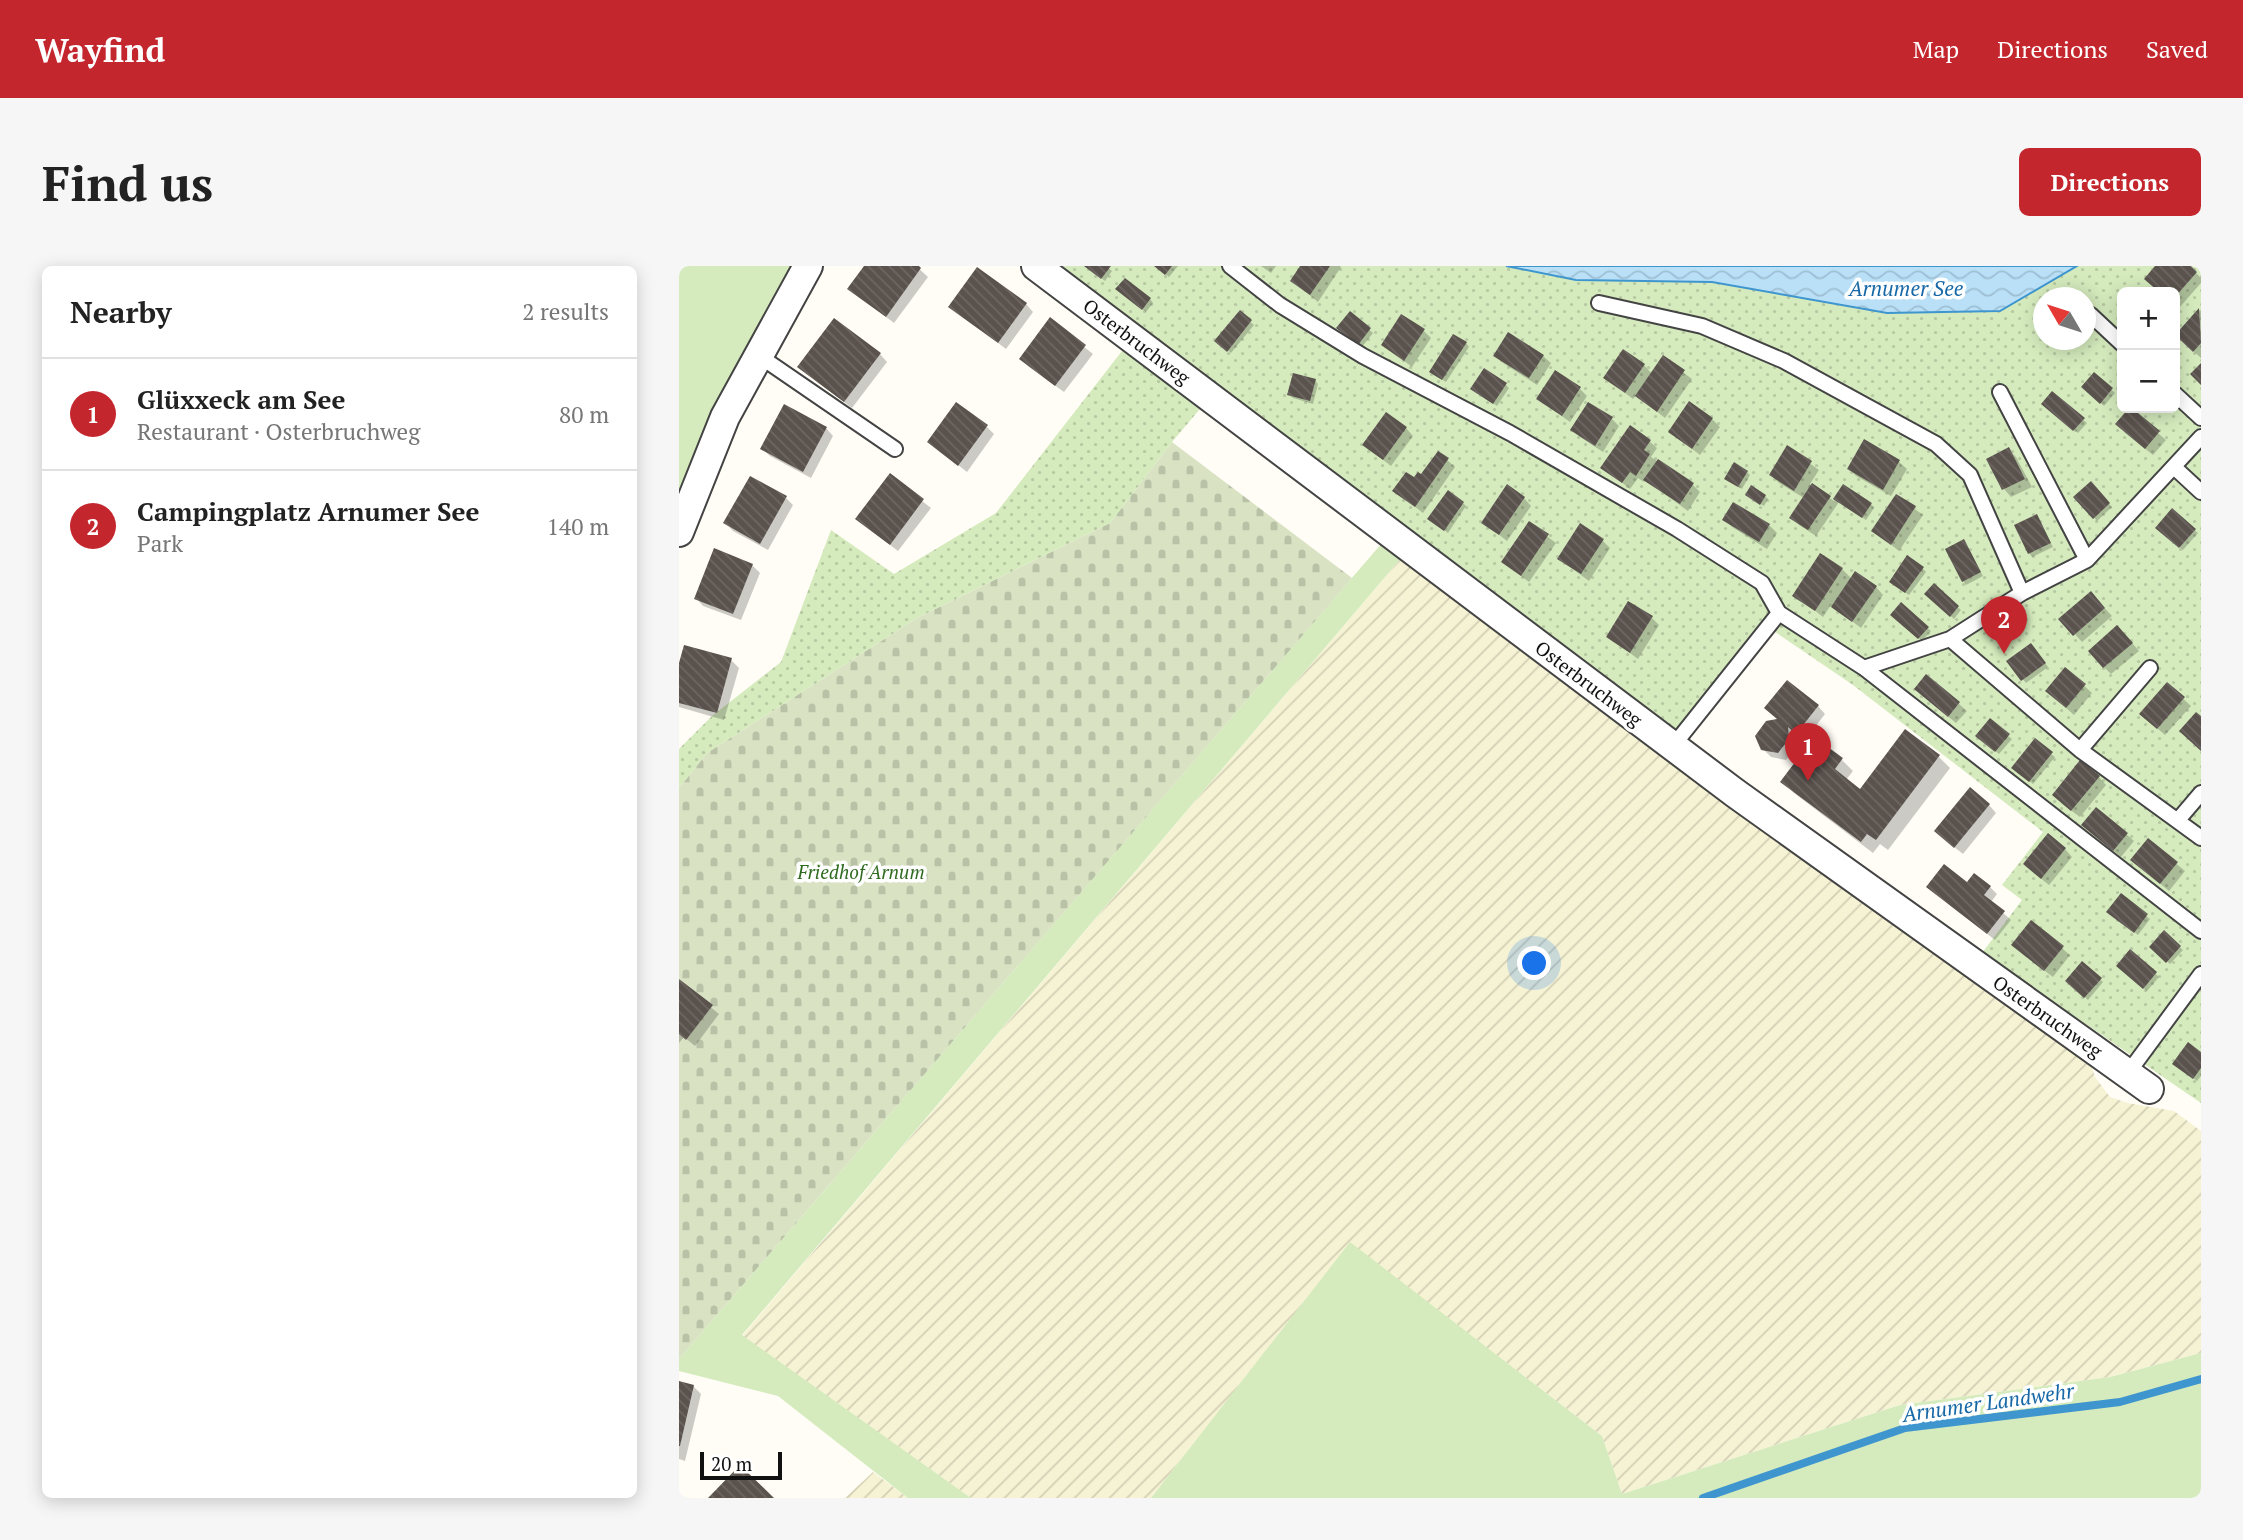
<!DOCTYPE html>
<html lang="en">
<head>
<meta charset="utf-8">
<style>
  :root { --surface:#fff; --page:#f6f6f6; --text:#222; --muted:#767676; --line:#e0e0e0; --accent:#c4262e }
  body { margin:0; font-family:"PT Serif",serif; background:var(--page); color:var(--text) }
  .controls { position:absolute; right:21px; top:21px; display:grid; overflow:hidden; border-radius:10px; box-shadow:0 4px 18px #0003 }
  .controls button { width:63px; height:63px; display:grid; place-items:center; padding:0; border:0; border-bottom:2px solid var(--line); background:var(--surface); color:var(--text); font:35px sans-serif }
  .compass { position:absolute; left:1354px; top:21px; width:63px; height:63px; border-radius:50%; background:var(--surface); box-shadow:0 4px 18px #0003; rotate:309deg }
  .scale { position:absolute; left:21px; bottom:18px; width:82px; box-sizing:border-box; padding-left:7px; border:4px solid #111; border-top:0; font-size:19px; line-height:24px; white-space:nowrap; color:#111; -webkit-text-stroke:5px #fff; paint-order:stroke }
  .you { position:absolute; left:856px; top:698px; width:24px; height:24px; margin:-18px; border:5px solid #fff; border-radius:50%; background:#1a73e8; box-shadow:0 0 0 10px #1a73e833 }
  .badge { display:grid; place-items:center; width:46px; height:46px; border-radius:50%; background:var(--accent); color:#fff; font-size:23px; font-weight:700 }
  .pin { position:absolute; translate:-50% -58px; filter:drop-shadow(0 2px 4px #0008) }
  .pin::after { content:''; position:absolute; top:37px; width:24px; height:21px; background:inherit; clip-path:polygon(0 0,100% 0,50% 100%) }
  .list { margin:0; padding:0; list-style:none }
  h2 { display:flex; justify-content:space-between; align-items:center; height:91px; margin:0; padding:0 28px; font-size:30px }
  h2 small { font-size:23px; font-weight:400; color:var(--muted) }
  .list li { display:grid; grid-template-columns:46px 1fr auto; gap:21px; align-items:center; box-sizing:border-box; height:112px; padding:0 28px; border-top:2px solid var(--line) }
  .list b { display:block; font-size:26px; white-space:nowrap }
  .list p { margin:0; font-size:23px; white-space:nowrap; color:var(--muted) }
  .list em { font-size:23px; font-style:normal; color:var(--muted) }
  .map { position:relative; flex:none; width:1522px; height:1232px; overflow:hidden; border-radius:10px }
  header { display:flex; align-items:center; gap:42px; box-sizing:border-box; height:98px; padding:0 35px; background:var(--accent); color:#fff }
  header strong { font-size:33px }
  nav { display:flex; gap:38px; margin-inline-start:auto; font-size:24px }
  .intro { display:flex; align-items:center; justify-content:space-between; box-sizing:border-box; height:168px; padding:0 42px }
  h1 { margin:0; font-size:49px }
  .button { padding:18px 32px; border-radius:10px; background:var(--accent); color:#fff; font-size:24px; font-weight:700 }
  main { display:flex; gap:42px; padding:0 42px }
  aside { flex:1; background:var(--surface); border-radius:10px; box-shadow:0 4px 18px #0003 }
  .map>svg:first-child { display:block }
  .farmland { fill:url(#farmland-furrows) }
  .grass { fill:#d5ebbd }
  .cemetery { fill:url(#cemetery-stones) }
  .park { fill:url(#park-dots); fill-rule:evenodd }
  .water { fill:url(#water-waves); stroke:#3f96cf; stroke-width:2 }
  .shadow { fill:#0003 }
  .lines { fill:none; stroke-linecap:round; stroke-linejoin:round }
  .stream { stroke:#3f96cf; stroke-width:8 }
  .building { fill:url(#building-back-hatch) }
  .lane-casing { stroke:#444; stroke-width:18 }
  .street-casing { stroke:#444; stroke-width:32 }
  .lane { stroke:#fff; stroke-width:14 }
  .street { stroke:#fff; stroke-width:28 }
  .labels { text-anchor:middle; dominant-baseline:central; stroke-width:7; stroke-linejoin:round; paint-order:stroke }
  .street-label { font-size:19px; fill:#111; stroke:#fff }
  .park-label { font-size:19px; font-style:italic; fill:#2f6b1f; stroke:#fff }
  .water-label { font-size:21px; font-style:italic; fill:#1768a6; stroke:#fff }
</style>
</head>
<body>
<header>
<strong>Wayfind</strong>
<nav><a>Map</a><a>Directions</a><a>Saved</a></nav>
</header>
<div class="intro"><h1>Find us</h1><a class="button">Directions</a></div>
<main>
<aside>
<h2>Nearby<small>2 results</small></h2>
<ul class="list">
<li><span class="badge">1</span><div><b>Glüxxeck am See</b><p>Restaurant · Osterbruchweg</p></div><em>80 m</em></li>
<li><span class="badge">2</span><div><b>Campingplatz Arnumer See</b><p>Park</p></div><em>140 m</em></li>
</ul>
</aside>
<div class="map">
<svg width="1522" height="1232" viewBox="0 0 1522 1232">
  <defs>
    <pattern id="farmland-furrows" width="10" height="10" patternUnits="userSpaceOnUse" patternTransform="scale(1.75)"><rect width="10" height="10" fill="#f6f3d4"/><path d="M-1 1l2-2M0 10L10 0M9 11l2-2" fill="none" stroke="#d2cfb5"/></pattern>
    <pattern id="cemetery-stones" width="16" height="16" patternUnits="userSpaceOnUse" patternTransform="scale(1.75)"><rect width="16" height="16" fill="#d9e3c4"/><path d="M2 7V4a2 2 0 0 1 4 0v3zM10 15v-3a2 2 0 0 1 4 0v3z" fill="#b9c2a7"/></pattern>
    <pattern id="park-dots" width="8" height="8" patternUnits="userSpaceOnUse" patternTransform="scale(1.75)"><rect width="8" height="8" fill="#d5ebbd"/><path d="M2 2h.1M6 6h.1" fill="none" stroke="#b6c8a1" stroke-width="1.8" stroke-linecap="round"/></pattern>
    <pattern id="water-waves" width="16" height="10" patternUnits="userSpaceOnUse" patternTransform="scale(1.75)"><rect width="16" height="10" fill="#b9e0f7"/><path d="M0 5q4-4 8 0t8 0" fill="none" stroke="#9ebfd3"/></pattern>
    <pattern id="building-back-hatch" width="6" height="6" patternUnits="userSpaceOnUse" patternTransform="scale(1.75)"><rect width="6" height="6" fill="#5a524d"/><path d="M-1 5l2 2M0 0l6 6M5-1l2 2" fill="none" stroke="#6d6662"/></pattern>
  </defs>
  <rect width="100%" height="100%" fill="#fffdf5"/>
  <path class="farmland" d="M723 291 1410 792 1416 811 1431 831 1449 837 1495 845 1522 865V1087L1431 1111 1221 1139 943 1228 923 1170 671 977 472 1232H292L63 1070Z
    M194 1206 229 1232H166Z"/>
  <path class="grass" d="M0 0H116L0 232Z
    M703 277 723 291 63 1069 292 1232H229L99 1130 0 1105V1093Z
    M671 976 923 1170 943 1228 1221 1139 1431 1111 1522 1087V1232H472Z"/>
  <path class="cemetery" d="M493 176 673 312 0 1093V522L28 487 238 352 431 257Z"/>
  <path class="park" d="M368 0H827L897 14 1033 16 1208 47 1321 45 1398 0H1522V837L1303 687 1343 634 1323 619 1364 566 1174 419 1083 357 996 466 537 124 493 176 431 257 238 352 28 487 0 522V483L33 450 102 396 152 264 215 308 317 247 457 67ZM1443 26H1496V142H1443ZM1364 32H1406V74H1364Z"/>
  <path class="water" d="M827 0H1398L1321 45 1208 47 1033 16 897 14Z"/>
  <path class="shadow" d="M187 0H237L249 11 215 57 170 23Z
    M407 0H427L433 5 426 15Z
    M477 0H499L490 11Z
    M582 0H597L592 7Z
    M623 0H661L662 1 639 36 613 15Z
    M1478 0H1510L1522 12V17L1500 42 1496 39V26H1482L1467 12Z
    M442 26 471 33 474 37 467 46Z
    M347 38 354 46 327 83 271 41Z
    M1521 44 1522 45V92L1498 70Z
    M561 47 575 59 552 87 541 78Z
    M671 47 694 67 683 81 662 65Z
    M371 54 414 88 385 126 349 100Z
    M745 65 752 72 733 101 704 79Z
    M787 77 790 81 767 116 755 109Z
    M201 88 208 96 173 142 128 108Z
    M816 89 864 90 872 97 858 119 824 97Z
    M985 92 1013 113 986 152 957 129 954 133 926 112 965 99 973 108Z
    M1415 108 1436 127 1425 140 1404 121Z
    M636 114 639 118 634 138 614 132 610 129Z
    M826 118 830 122 818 140 797 126Z
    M900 122 908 130 891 156 859 133Z
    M1373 127 1408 157 1399 167 1364 138Z
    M1451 143 1487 174 1474 189 1445 166Z
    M933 153 940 160 924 186 901 171 894 164Z
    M1033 153 1041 161 1021 189 991 166Z
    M308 161 315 168 288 206 250 176Z
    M147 162 154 170 132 212 91 190 83 183Z
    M727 162 734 170 712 200 685 179Z
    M970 175 978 182 972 191 1014 219 1021 226 1009 245 966 214 965 216 959 212 951 223 924 202Z
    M1186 176 1220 196 1228 203 1212 230 1177 210 1170 202Z
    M1109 182 1140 204 1131 218 1155 235 1165 220 1192 238 1195 242 1187 254 1160 236 1137 270 1120 259 1113 252 1125 232 1100 217 1092 209Z
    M1330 184 1337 191 1353 221 1332 231 1325 223 1309 194Z
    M760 187 776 201 744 247 715 224 743 210Z
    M1068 206 1071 209 1063 223 1051 216Z
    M211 210 252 242 219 285 186 260Z
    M1412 218 1433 241 1418 255 1397 231Z
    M1086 230 1089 233 1085 240 1071 232Z
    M1218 230 1244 249 1220 285 1195 265Z
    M107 232 114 239 89 284 54 265 46 257Z
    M845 232 852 240 828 275 804 256Z
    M784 237 787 240 769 267 754 256Z
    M1055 238 1090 259 1098 267 1088 283 1053 261 1045 254Z
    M1493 244 1519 267 1504 284 1478 261Z
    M1358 250 1374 281 1353 291 1350 287Z
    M850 257 877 277 850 316 824 296Z
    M923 274 931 282 910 315 880 293Z
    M1285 275 1304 310 1287 319 1284 315Z
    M1142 290 1163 303 1173 313 1197 321 1204 329 1182 362 1152 339 1144 351 1116 329Z
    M73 299 81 307 62 354 24 340 17 332Z
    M1243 302 1247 306 1230 329 1215 319Z
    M1255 320 1282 344 1275 353 1248 328Z
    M1419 335 1433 350 1403 376 1382 353Z
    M1222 339 1252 365 1243 375 1214 348Z
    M973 352 980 359 959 393 929 371Z
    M1446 369 1460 385 1432 408 1425 401Z
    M1355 382 1369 401 1347 417 1329 395Z
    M52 394 60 402 45 454 0 441V404Z
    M1387 403 1413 427 1395 449 1376 432Z
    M1248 410 1288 445 1277 457 1244 430Z
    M1488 418 1512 440 1486 469 1470 455Z
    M1139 440 1146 448 1126 474 1115 466 1117 481 1107 494 1092 491 1084 483 1078 470Z
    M1329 470 1333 473 1320 488 1302 473Z
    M1372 488 1376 491 1354 518 1338 505Z
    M1260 491 1271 502 1209 584 1201 578 1194 587 1115 527 1104 516 1162 493 1174 505 1167 514 1181 525Z
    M1420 511 1427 519 1401 551 1382 537Z
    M1310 539 1317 547 1284 588 1265 573Z
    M1412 566 1447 568 1455 575 1442 591Z
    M1469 574 1506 605 1490 625 1461 601Z
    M1386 583 1393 591 1370 619 1354 606Z
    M1288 618 1311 621 1318 628 1312 636 1332 654 1316 674 1257 628Z
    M1442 630 1471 653 1459 669 1433 649Z
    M1352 657 1391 689 1374 711 1342 687Z
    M1485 667 1504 684 1491 698 1472 681Z
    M1452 686 1480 711 1468 725 1439 700Z
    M1403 697 1424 716 1409 734 1388 715Z
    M0 715 40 748 16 780 5 771 0 777Z
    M1509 779 1522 788V810L1518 815 1499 801Z
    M0 1117 14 1120 22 1128 6 1195 0 1193Z"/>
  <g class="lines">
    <path class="stream" d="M1024 1232 1226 1162 1441 1136 1522 1113"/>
  </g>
  <path class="building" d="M185 0H240L242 2 207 51 168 23Z
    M405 0H432L422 13Z
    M475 0H493L486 9Z
    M621 0H651L631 29 611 15Z
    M1476 0H1512L1518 6 1496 31V26H1480L1465 13Z
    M298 1 348 37 319 77 269 41Z
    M446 12 472 32 463 44 436 23Z
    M1520 42 1522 77 1514 86 1496 69Z
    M561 44 573 54 548 86 535 75Z
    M671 45 692 62 679 79 657 62Z
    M722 48 746 63 725 95 702 79Z
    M371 51 407 79 376 120 340 93Z
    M155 52 202 87 165 136 118 101Z
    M829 66 865 89 850 112 814 90Z
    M774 68 788 76 763 114 750 106Z
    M944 83 966 98 946 127 924 112Z
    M984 89 1006 104 978 146 956 130Z
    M1522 97V119L1511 108Z
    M805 102 828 117 814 138 791 123Z
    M876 104 902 121 883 150 857 133Z
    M1415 106 1434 122 1421 138 1402 121Z
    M614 107 637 113 631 135 608 129Z
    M1373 125 1406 152 1394 165 1362 138Z
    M1010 135 1034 152 1013 183 989 166Z
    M277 136 309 159 279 200 248 176Z
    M909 136 934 151 916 180 891 164Z
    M105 138 148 161 124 206 81 183Z
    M1450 142H1453L1481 165 1466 183 1436 158Z
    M707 146 728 161 704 194 683 179Z
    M951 159 972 174 965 184 971 188 957 210 951 206 943 217 921 202Z
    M1185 173 1221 194 1204 224 1168 203Z
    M1108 179 1133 195 1115 225 1090 209Z
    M1330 181 1346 213 1323 224 1307 193Z
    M759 185 770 192 736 241 713 225 727 206 735 211 739 206 742 208Z
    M979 193 1015 217 1001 238 964 214Z
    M1055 196 1069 205 1059 221 1045 213Z
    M211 207 245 233 211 279 176 253Z
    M71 210 108 230 81 278 44 257Z
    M1412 215 1431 237 1414 253 1394 231Z
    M1133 217 1152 230 1129 264 1110 252Z
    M828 218 846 231 820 269 802 257Z
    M1164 218 1193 237 1183 252 1154 233Z
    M1072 219 1087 229 1081 239 1066 229Z
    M769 224 785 236 765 265 748 253Z
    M1217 228 1237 240 1212 279 1192 265Z
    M1054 236 1091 258 1080 276 1043 254Z
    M1493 242 1517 263 1500 282 1476 262Z
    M1358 248 1372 277 1349 288 1335 259Z
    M850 255 870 268 842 310 822 296Z
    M901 257 925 273 902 308 878 293Z
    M1285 273 1302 306 1283 316 1266 283Z
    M35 282 74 298 54 348 15 333Z
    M1141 287 1164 302 1136 345 1113 330Z
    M1228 289 1245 301 1226 327 1210 316Z
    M1176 305 1198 320 1173 356 1152 341Z
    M1255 317 1280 340 1271 351 1245 328Z
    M1412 325 1426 342 1394 370 1379 353Z
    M949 335 974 350 951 387 927 371Z
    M1222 336 1250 361 1239 373 1211 349Z
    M1438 359 1454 377 1424 402 1409 385Z
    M1352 377 1367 397 1342 415 1327 395Z
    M5 379 53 392 38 447 0 437V397Z
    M1386 401 1407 418 1387 442 1366 425Z
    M1247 408 1281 436 1269 451 1235 423Z
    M1108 414 1140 439 1117 468 1109 461 1110 473 1099 487 1082 484 1076 470 1087 455 1098 453 1085 442Z
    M1488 416 1506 431 1478 463 1460 448Z
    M1517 446 1522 450V485L1500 465Z
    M1311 452 1331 468 1316 486 1296 470Z
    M1226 463 1261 489 1197 574 1188 568 1182 576 1101 516 1135 471 1164 492 1156 503 1181 523Z
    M1356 472 1374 486 1350 516 1332 502Z
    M1401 494 1421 510 1392 545 1373 529Z
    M1291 521 1311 538 1275 582 1255 565Z
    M1417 541 1449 567 1434 585 1402 559Z
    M1369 567 1387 582 1362 613 1344 598Z
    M1469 572 1499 596 1481 618 1451 594Z
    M1265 598 1288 616 1295 607 1312 620 1305 629 1326 645 1308 668 1247 621Z
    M1442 627 1469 648 1455 667 1427 646Z
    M1352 654 1385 680 1365 705 1332 679Z
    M1485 664 1502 680 1487 697 1470 681Z
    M1451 683 1478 706 1464 723 1437 700Z
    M1403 695 1423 712 1405 732 1386 715Z
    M0 713 34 739 7 774 0 768Z
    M1509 776 1522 786V802L1514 813 1493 798Z
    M0 1115 15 1119 1 1180H0Z
    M61 1199 95 1232H29Z"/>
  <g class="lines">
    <defs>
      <path id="lane" d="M551 0 601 39 684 90 831 167 998 263 1083 317 1100 347 1185 402 1271 373 1343 327 1408 294 1522 171
        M920 37 1023 60 1105 95 1257 178 1291 209 1343 327
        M1412 49 1443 78
        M79 89 216 183
        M1321 126 1408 294
        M1496 128 1522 152
        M1495 201 1522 226
        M1271 373 1401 484 1522 572
        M1185 402 1522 665
        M994 480 1100 347
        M1401 484 1471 402
        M1499 554 1522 527
        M1449 807 1522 708"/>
      <path id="street" d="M357 0 1056 527 1470 823
        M0 266 46 151 129 0"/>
    </defs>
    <use href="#lane" class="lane-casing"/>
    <use href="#street" class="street-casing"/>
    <use href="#lane" class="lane"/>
    <use href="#street" class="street"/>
  </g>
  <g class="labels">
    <g class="street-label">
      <text transform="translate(458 75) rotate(37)">Osterbruchweg</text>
      <text transform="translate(910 417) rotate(37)">Osterbruchweg</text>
      <text transform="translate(1369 750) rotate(35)">Osterbruchweg</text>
    </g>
    <g class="park-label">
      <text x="182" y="605">Friedhof Arnum</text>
    </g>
    <g class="water-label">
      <text x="1227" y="22">Arnumer See</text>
      <text transform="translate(1309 1136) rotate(-8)">Arnumer Landwehr</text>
    </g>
  </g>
</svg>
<div class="controls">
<button>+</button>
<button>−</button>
</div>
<svg class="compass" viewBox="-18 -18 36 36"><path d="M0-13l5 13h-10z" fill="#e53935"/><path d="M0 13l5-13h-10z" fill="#767676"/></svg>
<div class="scale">20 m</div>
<div class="you"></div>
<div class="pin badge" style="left:1129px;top:515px">1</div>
<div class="pin badge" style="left:1325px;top:388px">2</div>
</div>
</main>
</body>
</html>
